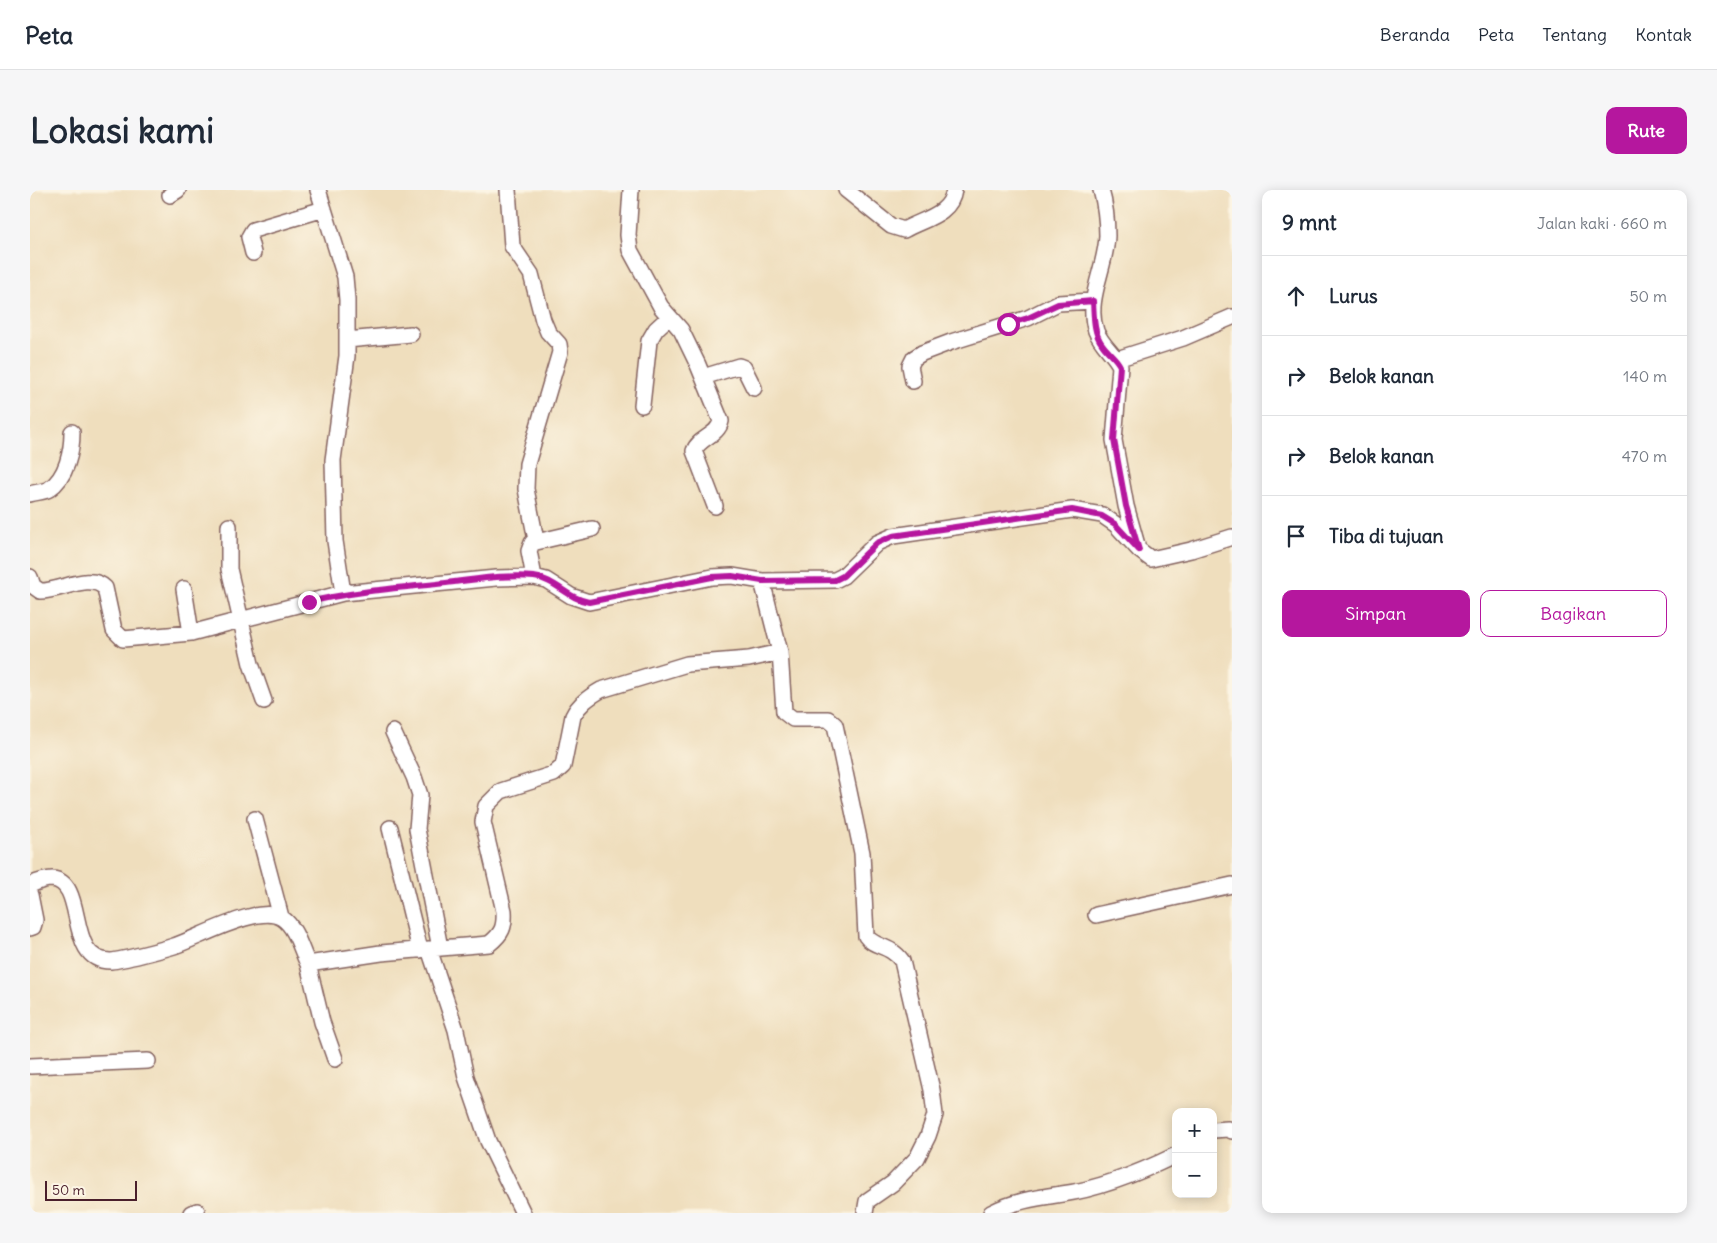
<!DOCTYPE html>
<html lang="id">
<head>
<meta charset="utf-8">
<style>
  :root { --surface:#fff; --page:#f6f6f7; --text:#1f2937; --muted:#747a83; --line:#e0e1e3; --accent:#b5179e }
  body { margin:0; font-family:Delius,sans-serif; background:var(--page); color:var(--text) }
  .controls { position:absolute; right:15px; bottom:15px; display:grid; overflow:hidden; border-radius:10px; box-shadow:0 2px 12px #0003 }
  .controls button { width:45px; height:45px; display:grid; place-items:center; padding:0; border:0; border-bottom:1px solid var(--line); background:var(--surface); color:var(--text); font:25px sans-serif }
  .scale { position:absolute; left:15px; bottom:12px; width:92px; box-sizing:border-box; padding-left:5px; border:2px solid #4a1f2b; border-top:0; font-size:14px; line-height:18px; white-space:nowrap; color:#4a1f2b; -webkit-text-stroke:4px #fcf5e5; paint-order:stroke }
  .stop { position:absolute; width:15px; height:15px; margin:-11px; border:4px solid #b5179e; border-radius:50%; background:#fff }
  .stop.end { background:#b5179e; border-color:#fff; box-shadow:0 1px 5px #0008 }
  .list { margin:0; padding:0; list-style:none }
  h2 { display:flex; justify-content:space-between; align-items:center; height:65px; margin:0; padding:0 20px; font-size:21px }
  h2 small { font-size:16px; font-weight:400; color:var(--muted) }
  .list li { display:grid; grid-template-columns:32px 1fr auto; gap:15px; align-items:center; box-sizing:border-box; height:80px; padding:0 20px; border-top:1px solid var(--line) }
  .list b { display:block; font-size:19px; white-space:nowrap }
  .list em { font-size:16px; font-style:normal; color:var(--muted) }
  .actions { display:flex; gap:10px; padding:15px 20px }
  .actions a { flex:1; padding:11px 0; border:1px solid var(--accent); border-radius:10px; text-align:center; font-size:18px; color:var(--accent) }
  .actions .main { background:var(--accent); color:#fff }
  .icon { flex:none; width:28px; height:28px; fill:none; stroke:currentColor; stroke-width:2; stroke-linecap:round; stroke-linejoin:round }
  .map { position:relative; flex:none; width:1202px; height:1023px; overflow:hidden; border-radius:10px }
  header { display:flex; align-items:center; gap:30px; box-sizing:border-box; height:70px; padding:0 25px; background:var(--surface); border-bottom:1px solid var(--line) }
  header strong { font-size:24px }
  nav { display:flex; gap:28px; margin-inline-start:auto; font-size:18px }
  .intro { display:flex; align-items:center; justify-content:space-between; box-sizing:border-box; height:120px; padding:0 30px }
  h1 { margin:0; font-size:35px }
  .button { padding:12px 22px; border-radius:10px; background:var(--accent); color:#fff; font-size:18px; font-weight:700 }
  main { display:flex; gap:30px; padding:0 30px }
  aside { flex:1; background:var(--surface); border-radius:10px; box-shadow:0 2px 12px #0003 }
  .map>svg:first-child { display:block }
  .lines { fill:none; stroke-linecap:round; stroke-linejoin:round }
  .street-casing { stroke:#84625e; stroke-width:18 }
  .street { stroke:#fff; stroke-width:15 }
  .route { stroke:#b5179e; stroke-width:6 }
</style>
</head>
<body>
<header>
<strong>Peta</strong>
<nav><a>Beranda</a><a>Peta</a><a>Tentang</a><a>Kontak</a></nav>
</header>
<div class="intro"><h1>Lokasi kami</h1><a class="button">Rute</a></div>
<main>
<div class="map">
<svg width="1202" height="1023" viewBox="0 0 1202 1023">
  <rect width="100%" height="100%" fill="#fcf5e5"/>
  <filter id="ink" filterUnits="userSpaceOnUse"><feTurbulence type="fractalNoise" baseFrequency=".02" numOctaves="2"/><feDisplacementMap in="SourceGraphic" scale="10" xChannelSelector="R" yChannelSelector="G"/><feConvolveMatrix kernelMatrix="1 2 1 2 8 2 1 2 1" color-interpolation-filters="sRGB"/></filter>
  <filter id="wash" filterUnits="userSpaceOnUse"><feTurbulence type="fractalNoise" baseFrequency=".0096" numOctaves="4" result="noise"/><feDisplacementMap in="SourceGraphic" scale="20" xChannelSelector="R" yChannelSelector="G"/><feGaussianBlur stdDeviation="1.12" result="paint"/><feColorMatrix in="noise" values="0 0 0 0 0 0 0 0 0 0 0 0 0 0 0 0 0 1.4 0 .05"/><feComposite in="paint" operator="in"/></filter>
  <g filter="url(#wash)">
    <rect width="100%" height="100%" fill="#efdebd"/>
  </g>
  <g filter="url(#ink)">
    <g class="lines">
      <defs>
        <path id="street" d="M288 0 315 87 317 110V166L303 270 305 351 313 403
          M478 0 482 56 501 84 513 130 518 142 529 154 530 162 497 274 496 299 506 350
          M601 0 598 45 600 60 631 117 651 140 668 175 691 231C688 246 669 247 664 261L685 316
          M816 0 861 36 874 40C893 29 921 25 924 0
          M1071 0C1075 14 1077 32 1077 46 1076 78 1055 110 1066 141 1072 156 1084 163 1090 176L1084 250 1096 316 1107 355
          M140 5 148 0
          M223 63 219 47 223 40 294 19
          M317 150 381 144
          M1087 169 1153 148 1202 127
          M673 187 709 176 714 178 724 198
          M883 191 880 176 884 168 892 163 921 152 998 128 1028 113 1063 111
          M612 215 619 151 626 139 639 127
          M0 304C6 302 14 302 19 299 37 287 42 261 42 242
          M199 336V379L221 474 234 511
          M0 387 3 396 10 401C29 402 60 382 75 398L84 440 93 449 161 443 313 403 466 388 504 387 516 390 541 406 559 412 682 387 702 386 732 391 805 390 813 386 847 353 863 346 1042 320 1072 325 1085 334 1109 360 1121 369 1161 360 1202 347
          M504 387 499 361 502 353 562 339
          M732 391 750 462 754 522 763 529H798L805 535 832 663 836 746C844 758 860 754 872 771L902 900 905 925 898 946 887 968 863 993 837 1011 835 1023
          M154 399 161 443
          M363 542 384 587 390 605 387 639 410 758
          M225 629 251 727
          M360 638 390 760
          M0 695C7 692 15 689 22 689 58 692 34 772 81 771 93 770 131 760 144 756 169 748 229 713 252 728 266 737 271 760 278 774L351 763 459 754C472 744 475 737 474 721L453 632 456 616 471 601 524 584 533 576 543 526C549 514 559 507 571 500L657 474 719 469 750 462
          M0 705 5 730 3 737 0 738
          M1066 725 1202 695
          M399 759 426 840 436 887 458 951 493 1023
          M278 774 292 832 305 869
          M0 876 118 871
          M1183 940 1198 939 1202 941
          M161 1023 167 1021
          M961 1023C984 1011 1006 1008 1032 1004 1070 999 1111 982 1146 965"/>
      </defs>
      <use href="#street" class="street-casing"/>
      <use href="#street" class="street"/>
    </g>
  </g>
  <g class="lines" filter="url(#ink)">
    <path class="route" d="M279 412C324 401 370 398 416 393 444 390 475 384 504 387 525 389 538 409 559 412L682 387 702 386 732 391 805 390 813 386 847 353 863 346 1042 320 1072 326 1085 334 1109 360 1096 316 1084 250 1090 176C1086 167 1078 163 1072 154 1063 142 1064 125 1063 111L1028 114 998 128 978 134"/>
  </g>
</svg>
<div class="controls">
<button>+</button>
<button>−</button>
</div>
<div class="scale">50 m</div>
<div class="stop" style="left:978px;top:134px"></div>
<div class="stop end" style="left:279px;top:412px"></div>
</div>
<aside>
<h2>9 mnt<small>Jalan kaki · 660 m</small></h2>
<ul class="list">
<li><svg class="icon" aria-label="ahead" viewBox="0 0 24 24"><path d="M12 20V5M6 11l6-6 6 6"/></svg><div><b>Lurus</b></div><em>50 m</em></li>
<li><svg class="icon" aria-label="right" viewBox="0 0 24 24"><path d="M7 20v-9h11M14 6l5 5-5 5"/></svg><div><b>Belok kanan</b></div><em>140 m</em></li>
<li><svg class="icon" aria-label="right" viewBox="0 0 24 24"><path d="M7 20v-9h11M14 6l5 5-5 5"/></svg><div><b>Belok kanan</b></div><em>470 m</em></li>
<li><svg class="icon" aria-label="arrive" viewBox="0 0 24 24"><path d="M6 21V4h12l-3 4 3 4H6"/></svg><div><b>Tiba di tujuan</b></div></li>
</ul>
<div class="actions"><a class="main">Simpan</a><a>Bagikan</a></div>
</aside>
</main>
</body>
</html>
